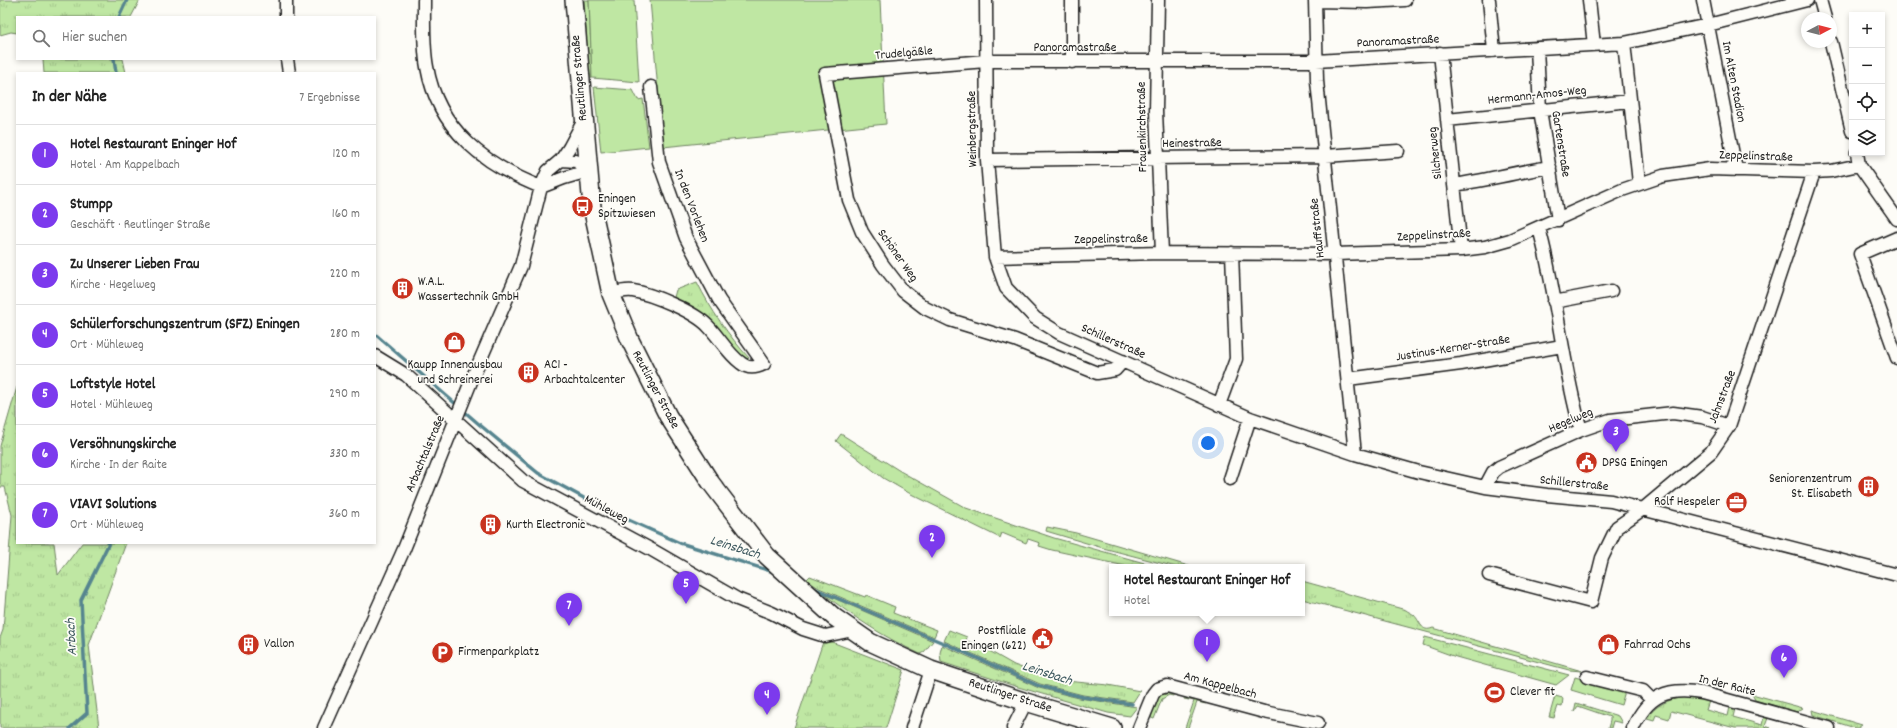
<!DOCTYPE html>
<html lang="de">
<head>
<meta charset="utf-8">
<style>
  :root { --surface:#fff; --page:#f2f2f2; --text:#222; --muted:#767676; --line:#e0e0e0; --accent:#7c3aed }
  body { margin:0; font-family:Dekko,sans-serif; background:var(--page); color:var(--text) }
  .controls { position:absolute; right:12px; top:12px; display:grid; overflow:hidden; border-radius:0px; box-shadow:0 2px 6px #0003 }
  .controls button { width:36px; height:36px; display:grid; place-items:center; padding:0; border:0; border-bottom:1px solid var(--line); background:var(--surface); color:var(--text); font:20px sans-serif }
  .compass { position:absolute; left:1801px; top:12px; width:36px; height:36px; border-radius:50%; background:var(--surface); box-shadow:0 2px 6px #0003; rotate:83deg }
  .you { position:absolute; left:1208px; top:443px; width:14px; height:14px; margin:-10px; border:3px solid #fff; border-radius:50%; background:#1a73e8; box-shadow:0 0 0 6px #1a73e833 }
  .badge { display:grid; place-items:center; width:26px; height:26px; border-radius:50%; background:var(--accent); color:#fff; font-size:13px; font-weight:700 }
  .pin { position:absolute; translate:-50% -33px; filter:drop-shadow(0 1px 2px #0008) }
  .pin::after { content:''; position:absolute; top:21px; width:14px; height:12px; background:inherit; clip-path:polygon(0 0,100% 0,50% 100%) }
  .popup { position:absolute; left:1109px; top:564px; width:196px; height:52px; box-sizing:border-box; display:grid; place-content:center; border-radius:0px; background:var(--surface); filter:drop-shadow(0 1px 3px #0005); font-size:13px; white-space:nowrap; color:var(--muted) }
  .popup b { font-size:15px; color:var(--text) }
  .popup::after { content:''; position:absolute; left:50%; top:100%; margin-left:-8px; border:8px solid transparent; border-top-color:var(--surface) }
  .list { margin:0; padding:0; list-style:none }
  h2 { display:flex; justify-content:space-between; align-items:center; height:52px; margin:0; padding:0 16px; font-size:17px }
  h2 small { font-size:13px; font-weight:400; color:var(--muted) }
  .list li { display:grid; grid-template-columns:26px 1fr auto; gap:12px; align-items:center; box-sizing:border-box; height:60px; padding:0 16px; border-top:1px solid var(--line) }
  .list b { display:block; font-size:15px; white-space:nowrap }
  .list p { margin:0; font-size:13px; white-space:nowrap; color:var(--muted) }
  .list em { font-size:13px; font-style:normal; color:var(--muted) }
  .icon { flex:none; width:22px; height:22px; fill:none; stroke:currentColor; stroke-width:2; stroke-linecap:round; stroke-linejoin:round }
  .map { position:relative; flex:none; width:1897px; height:728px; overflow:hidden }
  .search { position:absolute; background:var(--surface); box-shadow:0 2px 6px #0003; left:16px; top:16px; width:360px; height:44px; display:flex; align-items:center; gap:10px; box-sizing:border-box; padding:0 14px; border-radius:0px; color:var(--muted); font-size:15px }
  .panel { position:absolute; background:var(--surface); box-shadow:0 2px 6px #0003; left:16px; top:72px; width:360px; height:472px; border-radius:0px }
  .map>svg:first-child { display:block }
  .grass { fill:url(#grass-tufts); stroke:#6e8260 }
  .garden { fill:#bfe7a3; stroke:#6e8260 }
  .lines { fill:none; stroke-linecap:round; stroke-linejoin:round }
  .stream { stroke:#56858f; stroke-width:3.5 }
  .street-casing { stroke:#1c1c1c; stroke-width:15 }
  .secondary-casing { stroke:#1c1c1c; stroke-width:20 }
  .street { stroke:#fdfcf7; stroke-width:12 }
  .secondary { stroke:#fdfcf7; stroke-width:17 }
  .labels { text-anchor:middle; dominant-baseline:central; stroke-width:3.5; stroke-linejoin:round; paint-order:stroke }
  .street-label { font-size:13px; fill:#1c1c1c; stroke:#fdfcf7 }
  .poi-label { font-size:13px; fill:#1c1c1c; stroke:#fdfcf7; text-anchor:start }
  .water-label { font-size:14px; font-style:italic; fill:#3e595f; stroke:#fdfcf7 }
</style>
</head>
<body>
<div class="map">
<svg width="1897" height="728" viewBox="0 0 1897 728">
  <defs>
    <pattern id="grass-tufts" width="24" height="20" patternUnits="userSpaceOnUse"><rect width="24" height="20" fill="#bfe7a3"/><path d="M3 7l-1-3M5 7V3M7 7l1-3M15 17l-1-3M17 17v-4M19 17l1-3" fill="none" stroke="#a4c68c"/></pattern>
  </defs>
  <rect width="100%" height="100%" fill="#fdfcf7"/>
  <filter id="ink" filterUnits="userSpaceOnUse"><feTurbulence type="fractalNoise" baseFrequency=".025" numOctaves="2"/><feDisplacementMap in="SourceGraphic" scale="8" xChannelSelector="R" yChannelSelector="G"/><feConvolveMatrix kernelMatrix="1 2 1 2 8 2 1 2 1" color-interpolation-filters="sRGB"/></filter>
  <g filter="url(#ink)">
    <path class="grass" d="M0 0H140L131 17H17V33L11 32 0 35Z
      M584 0H589L592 78 589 79Z
      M43 59H123L126 73H44Z
      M697 282C711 310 728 335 749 358L745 360 673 301 676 290Z
      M17 387V543H54L58 575 82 543H126L89 645 99 728H0V638L3 630 12 515 5 487H0V446Z
      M841 434 900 471 966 508 1054 538 1159 567H1130L1052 550 1039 546 1040 543 1028 539 1026 543 1002 533 1000 538 909 493 883 478 836 441Z
      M1047 527 1076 533 1192 567H1176L1103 548 1046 531Z
      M810 576 865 597 866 595 895 607 893 613 937 630 934 637 819 588 806 580Z
      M1302 581 1406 610C1408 612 1412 613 1414 615 1421 622 1421 633 1433 628L1582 671 1569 670 1302 599Z
      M824 594 933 641 924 652 920 654C884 637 856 619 824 594Z
      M949 630 967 637 966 641 977 644 1014 665 1055 680 1108 685 1140 691 1133 702 1083 695 1040 684 944 641Z
      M1425 637 1569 675 1556 685 1456 657 1423 645Z
      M824 639 904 670 886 728H794Z
      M942 645 1039 688 1079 698 1137 707 1130 716 1108 713 1018 687 941 662 940 653Z
      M1163 691 1174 693 1173 696 1169 695 1162 699 1154 719 1149 717 1158 694Z
      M1752 694 1803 708 1797 712 1755 700Z
      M1185 696 1207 701 1206 704 1197 702 1188 728H1185L1194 701 1184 699Z
      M1555 696 1563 698 1562 707 1558 706 1554 718 1549 717Z
      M1684 697 1709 701 1706 710 1728 716 1730 707 1735 709 1733 717 1762 725 1764 717 1768 718 1765 726 1771 728H1735L1671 711 1669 719 1656 715 1654 720 1647 718C1655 705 1669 699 1684 697Z
      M1576 703 1618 716 1622 723 1613 721 1611 728H1608L1610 721V717L1578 706 1574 712Z
      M1812 710 1862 725 1858 728H1855L1813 715Z"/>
    <path class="garden" d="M589 0H634L639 82 592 78Z
      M650 0H880L886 124 663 147Z
      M594 87 633 90 638 100 643 99 649 147 601 152Z
      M1575 677 1625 691 1621 705 1571 690Z"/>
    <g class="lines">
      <path class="stream" d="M119 17 127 0
        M114 59 116 73
        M375 334 480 425 538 473 604 509 680 543 774 572
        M811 587 948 645 1039 686 1083 697 1132 704
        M70 728 87 713 81 600 109 543"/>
      <defs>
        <path id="street" d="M286 0V17
          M424 0C424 22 423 46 427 67 438 130 485 165 541 187
          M986 0 987 160 995 257 1006 288 1035 318 1059 333 1250 418 1355 454 1419 472 1485 487 1547 495 1611 501 1897 575
          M1158 0 1156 111 1162 253
          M1315 0 1317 81 1355 454
          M1489 0 1494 51
          M1589 0 1594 45
          M1703 0 1736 170
          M1820 0 1825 18
          M1315 1 1367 2 1405 0
          M1831 42 1852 131
          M1624 43 1639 183
          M1537 48 1540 110 1558 220
          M1440 53 1461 250
          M287 59 289 73
          M1072 62V0
          M1447 120 1630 101
          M1857 153 1859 165 1897 219
          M561 160 576 161 588 171
          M987 160 1325 156 1398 151
          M1454 185C1486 180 1517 172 1550 167
          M541 187 564 178 588 171
          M1539 228C1557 294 1562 364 1581 430
          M1897 238 1860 254 1897 358
          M995 257 1162 253 1335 254 1461 250 1485 247 1510 240 1622 190 1663 176 1710 169 1814 172 1831 171 1859 165
          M611 294C618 292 626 290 633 291 652 294 695 312 708 326 719 337 728 354 741 363 748 369 756 368 764 364L719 300 686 238 659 162 651 87
          M1554 302 1611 291
          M375 356 406 375 523 481 652 550 737 599 772 613 803 629 825 636 853 630
          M1123 361 1115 370 1097 373 1015 340 950 320 925 308 903 291 883 265 862 232 849 200 825 74 986 61H1316L1624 43 1708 25 1807 0
          M1348 379 1461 364 1562 346
          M1219 405 1236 359 1232 253
          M1230 479 1250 418
          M1485 487 1493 472 1499 467 1581 430 1610 420 1673 413 1702 417 1729 426
          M1489 575 1591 602 1602 558 1617 527 1643 509 1711 452 1729 426 1814 172
          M1587 677 1643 691 1652 700
          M324 728 404 549 472 379 521 266 541 187 548 171 561 160 569 148 584 120
          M912 728 931 670
          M1013 728 1026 702
          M1139 728 1153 694 1157 689 1167 686 1264 712 1318 723
          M1633 728C1648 695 1667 687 1702 693L1829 728"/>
        <path id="secondary" d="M574 0 592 207 611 294 630 340 668 416 711 483 767 556 834 617 870 642 931 670 1026 702 1112 728"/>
      </defs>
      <use href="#street" class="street-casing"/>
      <use href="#secondary" class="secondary-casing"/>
      <use href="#street" class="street"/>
      <use href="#secondary" class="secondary"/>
    </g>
  </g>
  <defs>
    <symbol id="bus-disc" viewBox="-11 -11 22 22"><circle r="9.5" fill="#c8321e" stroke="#fdfcf7"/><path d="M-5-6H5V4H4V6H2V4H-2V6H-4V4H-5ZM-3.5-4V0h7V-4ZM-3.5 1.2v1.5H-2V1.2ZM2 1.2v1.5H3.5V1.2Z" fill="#fff"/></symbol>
    <symbol id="building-disc" viewBox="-11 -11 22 22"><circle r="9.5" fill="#c8321e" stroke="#fdfcf7"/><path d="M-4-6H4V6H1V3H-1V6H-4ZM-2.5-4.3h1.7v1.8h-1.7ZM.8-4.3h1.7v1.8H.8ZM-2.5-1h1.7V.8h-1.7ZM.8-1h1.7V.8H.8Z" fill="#fff"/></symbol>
    <symbol id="shop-disc" viewBox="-11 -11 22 22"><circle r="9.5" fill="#c8321e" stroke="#fdfcf7"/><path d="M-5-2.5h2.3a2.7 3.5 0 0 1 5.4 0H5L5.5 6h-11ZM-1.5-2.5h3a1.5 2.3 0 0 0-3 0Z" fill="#fff"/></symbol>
    <symbol id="civic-disc" viewBox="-11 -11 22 22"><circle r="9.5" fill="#c8321e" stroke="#fdfcf7"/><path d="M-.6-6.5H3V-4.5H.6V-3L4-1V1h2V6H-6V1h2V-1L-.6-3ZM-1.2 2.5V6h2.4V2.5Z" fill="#fff"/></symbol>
    <symbol id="office-disc" viewBox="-11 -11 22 22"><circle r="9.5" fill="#c8321e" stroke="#fdfcf7"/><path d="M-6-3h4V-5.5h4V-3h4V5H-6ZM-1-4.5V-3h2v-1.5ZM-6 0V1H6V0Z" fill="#fff"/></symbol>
    <symbol id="parking-disc" viewBox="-11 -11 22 22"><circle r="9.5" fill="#c8321e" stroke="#fdfcf7"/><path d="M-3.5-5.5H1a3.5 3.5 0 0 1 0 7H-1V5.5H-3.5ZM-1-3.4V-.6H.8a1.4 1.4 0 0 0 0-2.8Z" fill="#fff"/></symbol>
    <symbol id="stadium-disc" viewBox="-11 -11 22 22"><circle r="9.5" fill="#c8321e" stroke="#fdfcf7"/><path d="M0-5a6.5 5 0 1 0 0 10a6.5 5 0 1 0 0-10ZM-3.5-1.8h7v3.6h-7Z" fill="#fff"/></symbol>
  </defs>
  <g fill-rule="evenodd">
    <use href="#bus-disc" x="570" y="194" width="25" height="25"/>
    <use href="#building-disc" x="390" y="276" width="25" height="25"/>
    <use href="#shop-disc" x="442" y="330" width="25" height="25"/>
    <use href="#building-disc" x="516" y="360" width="25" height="25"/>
    <use href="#civic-disc" x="1574" y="450" width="25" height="25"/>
    <use href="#building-disc" x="1856" y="474" width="25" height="25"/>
    <use href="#office-disc" x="1724" y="490" width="25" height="25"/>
    <use href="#building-disc" x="478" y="512" width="25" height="25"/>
    <use href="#civic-disc" x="1030" y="626" width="25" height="25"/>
    <use href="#building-disc" x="236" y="632" width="25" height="25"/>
    <use href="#shop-disc" x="1596" y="632" width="25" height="25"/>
    <use href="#parking-disc" x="430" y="640" width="25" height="25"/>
    <use href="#stadium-disc" x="1482" y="680" width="25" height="25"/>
  </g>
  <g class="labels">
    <g class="street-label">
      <text transform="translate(1398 42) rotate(-3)">Panoramastraße</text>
      <text x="1075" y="48">Panoramastraße</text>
      <text transform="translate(904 54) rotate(-5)">Trudelgäßle</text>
      <text transform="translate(580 78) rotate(-95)">Reutlinger Straße</text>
      <text transform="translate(1733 82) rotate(79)">Im Alten Stadion</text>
      <text transform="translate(1537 96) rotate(-6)">Hermann-Amos-Weg</text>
      <text transform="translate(1143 127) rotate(-91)">Frauenkirchstraße</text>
      <text transform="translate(973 129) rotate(-91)">Weinbergstraße</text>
      <text transform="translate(1192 144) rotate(-1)">Heinestraße</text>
      <text transform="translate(1560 144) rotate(81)">Gartenstraße</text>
      <text transform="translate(1436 153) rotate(-96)">Silcherweg</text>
      <text transform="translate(1756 157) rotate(2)">Zeppelinstraße</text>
      <text transform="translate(691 206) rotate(69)">In den Vorlehen</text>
      <text transform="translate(1318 228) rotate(-96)">Hauffstraße</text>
      <text transform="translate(1434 236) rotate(-3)">Zeppelinstraße</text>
      <text transform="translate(1111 240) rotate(-1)">Zeppelinstraße</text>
      <text transform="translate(897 256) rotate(55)">Schöner Weg</text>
      <text transform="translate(1113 342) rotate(24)">Schillerstraße</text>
      <text transform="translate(1453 349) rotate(-9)">Justinus-Kerner-Straße</text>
      <text transform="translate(655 390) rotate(62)">Reutlinger Straße</text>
      <text transform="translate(1723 397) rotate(-69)">Jahnstraße</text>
      <text transform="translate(1571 421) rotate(-23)">Hegelweg</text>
      <text transform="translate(426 454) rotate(-67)">Arbachtalstraße</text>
      <text transform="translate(1574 484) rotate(6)">Schillerstraße</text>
      <text transform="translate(606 510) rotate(28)">Mühleweg</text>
      <text transform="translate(1220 686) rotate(15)">Am Kappelbach</text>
      <text transform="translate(1727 686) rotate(14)">In der Raite</text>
      <text transform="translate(1010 696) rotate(18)">Reutlinger Straße</text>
    </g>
    <g class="poi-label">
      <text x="598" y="199">Eningen<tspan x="598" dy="15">Spitzwiesen</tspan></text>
      <text x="418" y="282">W.A.L.<tspan x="418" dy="15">Wassertechnik GmbH</tspan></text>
      <text x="455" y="365" text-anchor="middle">Kaupp Innenausbau<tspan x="455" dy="15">und Schreinerei</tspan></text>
      <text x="544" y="365">AC1 -<tspan x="544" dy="15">Arbachtalcenter</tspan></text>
      <text x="1602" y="463">DPSG Eningen</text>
      <text x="1852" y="479" text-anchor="end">Seniorenzentrum<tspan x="1852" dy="15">St. Elisabeth</tspan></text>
      <text x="1720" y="502" text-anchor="end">Rolf Hespeler</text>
      <text x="506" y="525">Kurth Electronic</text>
      <text x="1026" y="631" text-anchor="end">Postfiliale<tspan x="1026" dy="15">Eningen (622)</tspan></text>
      <text x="264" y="644">Vallon</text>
      <text x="1624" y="645">Fahrrad Ochs</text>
      <text x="458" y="652">Firmenparkplatz</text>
      <text x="1510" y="692">Clever fit</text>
    </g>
    <g class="water-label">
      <text transform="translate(735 548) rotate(17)">Leinsbach</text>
      <text transform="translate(72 637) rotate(-93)">Arbach</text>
      <text transform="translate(1047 674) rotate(18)">Leinsbach</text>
    </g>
  </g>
</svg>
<div class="controls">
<button>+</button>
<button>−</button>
<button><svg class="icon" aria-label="locate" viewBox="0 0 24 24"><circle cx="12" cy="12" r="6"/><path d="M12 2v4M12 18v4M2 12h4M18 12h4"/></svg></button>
<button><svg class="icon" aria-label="layers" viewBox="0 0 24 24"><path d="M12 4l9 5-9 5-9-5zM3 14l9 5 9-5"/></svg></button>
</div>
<svg class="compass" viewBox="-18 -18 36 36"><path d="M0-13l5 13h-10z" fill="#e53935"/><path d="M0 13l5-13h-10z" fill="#767676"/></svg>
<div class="you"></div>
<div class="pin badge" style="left:1207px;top:662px">1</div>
<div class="popup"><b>Hotel Restaurant Eninger Hof</b>Hotel</div>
<div class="pin badge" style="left:932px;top:558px">2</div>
<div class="pin badge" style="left:1616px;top:452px">3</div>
<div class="pin badge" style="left:767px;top:715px">4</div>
<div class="pin badge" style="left:686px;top:604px">5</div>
<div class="pin badge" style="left:1784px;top:678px">6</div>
<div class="pin badge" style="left:569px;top:626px">7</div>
<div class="search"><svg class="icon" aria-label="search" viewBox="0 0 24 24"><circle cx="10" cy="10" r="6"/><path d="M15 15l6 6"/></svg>Hier suchen</div>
<section class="panel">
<h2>In der Nähe<small>7 Ergebnisse</small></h2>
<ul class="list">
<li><span class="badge">1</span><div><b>Hotel Restaurant Eninger Hof</b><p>Hotel · Am Kappelbach</p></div><em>120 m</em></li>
<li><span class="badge">2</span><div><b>Stumpp</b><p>Geschäft · Reutlinger Straße</p></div><em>160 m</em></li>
<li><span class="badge">3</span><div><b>Zu Unserer Lieben Frau</b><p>Kirche · Hegelweg</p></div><em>220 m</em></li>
<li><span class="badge">4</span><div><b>Schülerforschungszentrum (SFZ) Eningen</b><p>Ort · Mühleweg</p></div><em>280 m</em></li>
<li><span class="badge">5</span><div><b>Loftstyle Hotel</b><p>Hotel · Mühleweg</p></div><em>290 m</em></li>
<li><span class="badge">6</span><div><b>Versöhnungskirche</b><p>Kirche · In der Raite</p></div><em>330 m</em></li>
<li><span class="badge">7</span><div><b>VIAVI Solutions</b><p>Ort · Mühleweg</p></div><em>360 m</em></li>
</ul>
</section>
</div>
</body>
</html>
